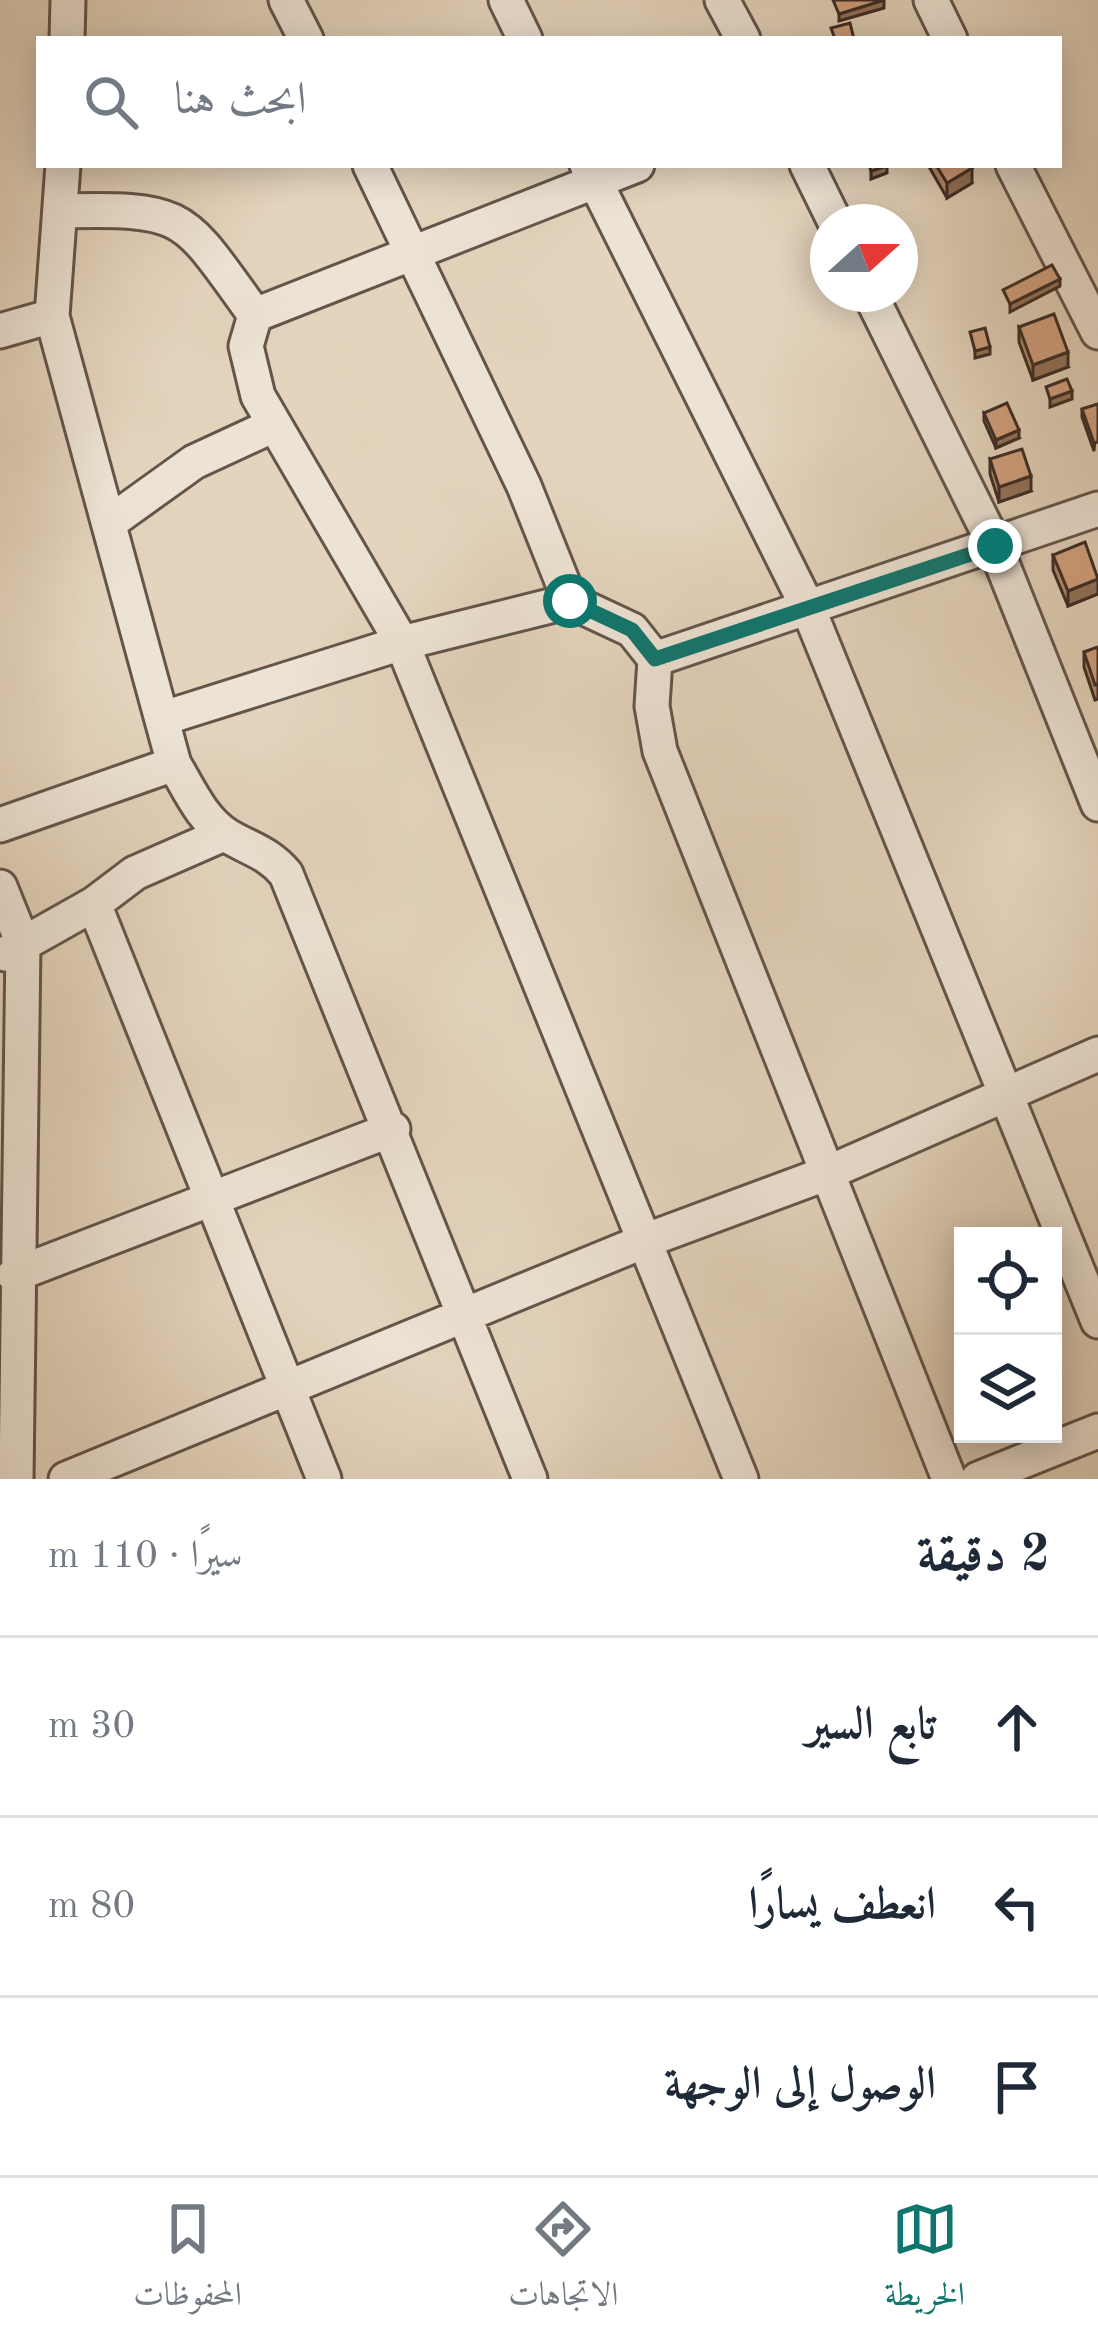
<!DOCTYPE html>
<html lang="ar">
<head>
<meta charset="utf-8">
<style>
  :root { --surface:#fff; --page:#f6f6f7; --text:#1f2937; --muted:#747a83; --line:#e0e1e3; --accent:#0f766e }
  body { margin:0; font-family:"Old Standard TT",Amiri,serif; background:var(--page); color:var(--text); direction:rtl }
  .controls { position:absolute; right:36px; bottom:36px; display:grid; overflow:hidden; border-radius:0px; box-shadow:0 6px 30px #0003 }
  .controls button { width:108px; height:108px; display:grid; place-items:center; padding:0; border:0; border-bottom:3px solid var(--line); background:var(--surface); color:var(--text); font:60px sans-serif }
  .compass { position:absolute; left:810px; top:204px; width:108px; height:108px; border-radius:50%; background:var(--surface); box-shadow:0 6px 30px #0003; rotate:69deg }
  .stop { position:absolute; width:36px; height:36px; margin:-27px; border:9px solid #0f766e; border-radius:50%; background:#fff }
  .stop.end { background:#0f766e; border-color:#fff; box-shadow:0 3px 12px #0008 }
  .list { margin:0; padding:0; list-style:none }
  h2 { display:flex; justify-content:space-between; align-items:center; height:156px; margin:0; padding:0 48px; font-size:51px }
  h2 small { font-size:39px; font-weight:400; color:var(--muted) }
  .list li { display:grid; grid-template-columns:78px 1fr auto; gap:36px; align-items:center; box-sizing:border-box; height:180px; padding:0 48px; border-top:3px solid var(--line) }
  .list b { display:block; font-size:45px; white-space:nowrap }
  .list em { font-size:39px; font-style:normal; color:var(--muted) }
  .icon { flex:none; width:66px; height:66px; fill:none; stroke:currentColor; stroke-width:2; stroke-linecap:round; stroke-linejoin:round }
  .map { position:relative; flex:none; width:1098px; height:1479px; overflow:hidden; direction:ltr }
  .search { position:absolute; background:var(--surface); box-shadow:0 6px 30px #0003; left:36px; right:36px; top:36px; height:132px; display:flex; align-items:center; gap:30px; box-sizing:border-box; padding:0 42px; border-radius:0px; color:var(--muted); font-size:45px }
  .sheet { height:696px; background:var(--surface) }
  nav { display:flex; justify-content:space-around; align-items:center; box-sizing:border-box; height:168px; border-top:3px solid var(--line); background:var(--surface); font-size:33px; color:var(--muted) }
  nav a { display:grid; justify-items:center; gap:6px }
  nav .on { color:var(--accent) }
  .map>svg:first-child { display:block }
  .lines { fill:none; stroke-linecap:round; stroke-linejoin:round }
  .minor-casing { stroke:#64554b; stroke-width:39 }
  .minor { stroke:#ede3d4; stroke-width:33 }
  .wall { fill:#b58a6d; stroke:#3a2b25; stroke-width:3 }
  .shaded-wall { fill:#937159; stroke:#3a2b25; stroke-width:3 }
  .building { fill:#d2a17f; stroke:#3a2b25; stroke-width:3 }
  .route { stroke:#0f766e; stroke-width:15 }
</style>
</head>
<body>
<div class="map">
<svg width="1098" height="1479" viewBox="0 0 1098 1479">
  <rect width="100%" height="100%" fill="#e4d4bd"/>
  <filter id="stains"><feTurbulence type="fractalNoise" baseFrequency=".00167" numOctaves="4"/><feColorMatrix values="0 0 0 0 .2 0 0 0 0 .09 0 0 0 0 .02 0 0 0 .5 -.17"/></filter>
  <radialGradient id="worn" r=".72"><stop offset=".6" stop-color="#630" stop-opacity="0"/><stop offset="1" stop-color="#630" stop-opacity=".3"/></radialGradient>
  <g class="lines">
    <defs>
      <path id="minor" d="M286 0 306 39
        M506 0 525 39
        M722 0 743 39
        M931 0 950 39
        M67 39 68 0
        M63 165 52 316 174 764C189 789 202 820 228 836 250 849 269 853 286 874L530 1479
        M370 165 524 486 570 601 632 630 655 659 652 706 660 751 949 1479
        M587 165 808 608 1098 1321
        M807 165 835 222
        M1013 165 1098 332
        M61 211C188 208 182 214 255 315
        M870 294 995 546 1098 804
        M255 315 246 346 258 396 402 643 741 1479
        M255 315 637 165
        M0 331 52 316
        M109 523 194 462 274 425
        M655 659 1098 509
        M164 718 402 643 570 601
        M0 825 174 764
        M0 887 23 944 5 954
        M94 904 324 1479
        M14 1275 393 1129
        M16 1479 23 944 94 904 135 873 224 834
        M66 1479 647 1240 825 1174 1098 1054
        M978 1479 1098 1431"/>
    </defs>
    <use href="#minor" class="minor-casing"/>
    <use href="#minor" class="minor"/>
  </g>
  <path class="wall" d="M928 165H969L972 183 947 198Z
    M1019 327 1068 367 1033 380 1019 342Z
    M1098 404 1094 451 1082 417V409Z
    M984 413 1019 438 996 448 984 421Z
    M990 459 1031 491 999 502 990 474Z
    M1053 555 1098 576V594L1068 606 1053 570Z
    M1098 647V699L1095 700 1084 667V652Z"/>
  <path class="shaded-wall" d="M884 0V8L839 21V14Z
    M887 166V173L871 179V171Z
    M972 168V183L947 198V183Z
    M1060 279V286L1010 312V304Z
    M990 347V354L975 358V351Z
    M1068 352V367L1033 380V365Z
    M1072 391V399L1050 407V399Z
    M1019 430V438L996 448V440Z
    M1031 476V491L999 502V487Z
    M1098 579V594L1068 606V591Z"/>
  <path class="building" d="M833 0H884L839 14Z
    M850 23 854 39H835L831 28Z
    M869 165H887V166L871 171Z
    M936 165H969L972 168 947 183Z
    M1052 265 1060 279 1010 304 1003 290Z
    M1054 314 1068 352 1033 365 1019 327Z
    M985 328 990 347 975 351 970 332Z
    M1067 379 1072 391 1050 399 1046 387Z
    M1007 403 1019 430 996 440 984 413Z
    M1098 404V442L1094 443 1082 409Z
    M1022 449 1031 476 999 487 990 459Z
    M1085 542 1098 579 1068 591 1053 555Z
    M1098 647V684L1095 685 1084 652Z"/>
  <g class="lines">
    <path class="route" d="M570 601 632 630 655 659 995 546"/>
  </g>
  <rect width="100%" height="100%" filter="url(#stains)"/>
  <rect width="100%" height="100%" fill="url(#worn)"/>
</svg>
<div class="controls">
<button><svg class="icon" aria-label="locate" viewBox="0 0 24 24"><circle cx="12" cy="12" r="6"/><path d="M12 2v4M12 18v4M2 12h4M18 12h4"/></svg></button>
<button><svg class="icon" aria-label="layers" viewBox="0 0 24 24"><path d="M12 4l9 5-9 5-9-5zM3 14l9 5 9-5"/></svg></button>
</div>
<svg class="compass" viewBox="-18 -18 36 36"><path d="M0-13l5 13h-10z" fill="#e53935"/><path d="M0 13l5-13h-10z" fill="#747a83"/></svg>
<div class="stop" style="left:570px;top:601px"></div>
<div class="stop end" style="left:995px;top:546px"></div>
<div class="search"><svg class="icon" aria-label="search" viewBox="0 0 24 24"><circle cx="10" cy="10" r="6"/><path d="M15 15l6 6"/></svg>ابحث هنا</div>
</div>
<section class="sheet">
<h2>2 دقيقة<small>سيرًا · 110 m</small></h2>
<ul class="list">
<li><svg class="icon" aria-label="ahead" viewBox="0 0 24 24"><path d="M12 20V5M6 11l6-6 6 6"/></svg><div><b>تابع السير</b></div><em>30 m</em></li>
<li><svg class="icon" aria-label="left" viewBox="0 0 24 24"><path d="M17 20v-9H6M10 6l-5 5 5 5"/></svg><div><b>انعطف يسارًا</b></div><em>80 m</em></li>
<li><svg class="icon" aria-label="arrive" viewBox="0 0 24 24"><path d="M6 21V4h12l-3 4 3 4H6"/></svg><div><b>الوصول إلى الوجهة</b></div></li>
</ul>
</section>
<nav>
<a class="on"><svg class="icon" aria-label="map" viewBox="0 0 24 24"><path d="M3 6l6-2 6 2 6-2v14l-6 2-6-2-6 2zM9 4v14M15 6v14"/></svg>الخريطة</a>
<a><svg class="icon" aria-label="directions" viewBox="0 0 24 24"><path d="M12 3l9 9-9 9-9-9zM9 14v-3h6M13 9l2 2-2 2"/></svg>الاتجاهات</a>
<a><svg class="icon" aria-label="saved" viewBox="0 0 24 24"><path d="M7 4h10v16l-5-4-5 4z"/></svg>المحفوظات</a>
</nav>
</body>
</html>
